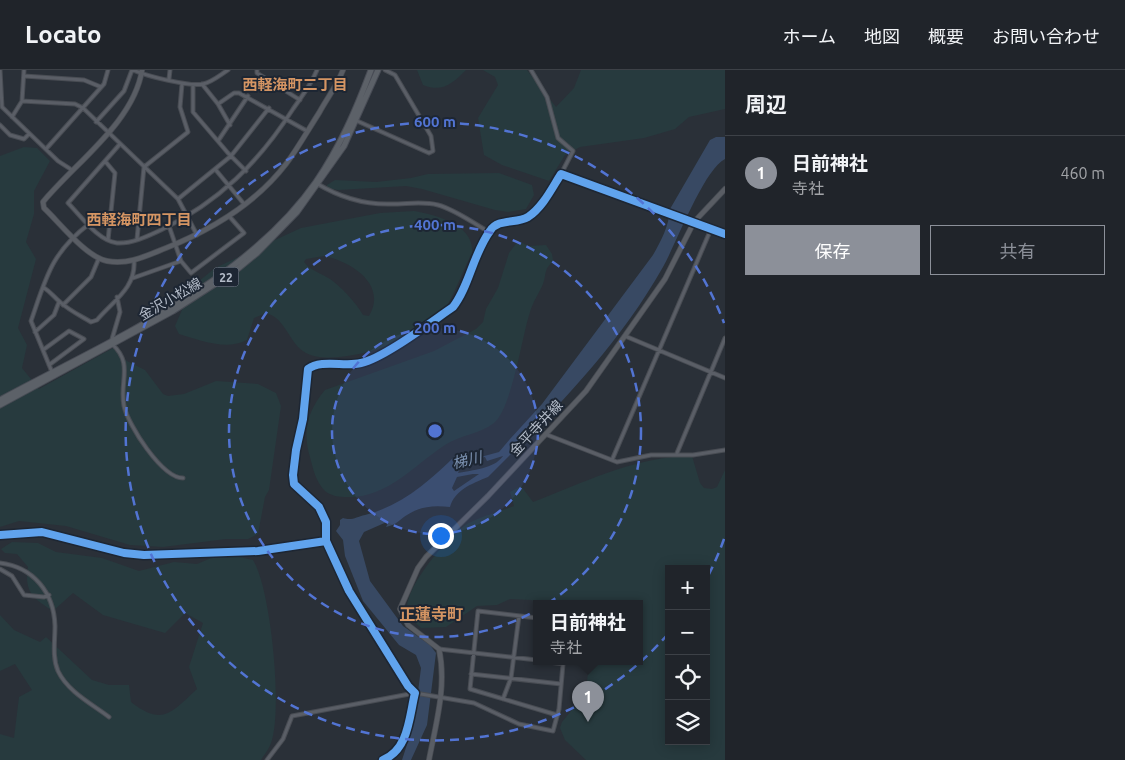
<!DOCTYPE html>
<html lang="ja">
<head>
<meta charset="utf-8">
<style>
  :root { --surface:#20242a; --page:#282c32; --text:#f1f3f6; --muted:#a2a4a8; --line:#3d4147; --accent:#8c9099 }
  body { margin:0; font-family:Ubuntu,"Noto Sans JP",sans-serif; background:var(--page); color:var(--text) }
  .controls { position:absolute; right:15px; bottom:15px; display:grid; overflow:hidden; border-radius:0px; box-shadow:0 2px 12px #0003 }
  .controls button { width:45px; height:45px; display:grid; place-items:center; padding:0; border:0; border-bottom:1px solid var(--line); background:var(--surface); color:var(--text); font:25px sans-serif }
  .you { position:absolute; left:440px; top:465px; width:18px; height:18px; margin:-12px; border:4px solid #fff; border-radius:50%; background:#1a73e8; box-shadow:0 0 0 8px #1a73e833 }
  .badge { display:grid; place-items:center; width:32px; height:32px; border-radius:50%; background:var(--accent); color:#fff; font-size:16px; font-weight:700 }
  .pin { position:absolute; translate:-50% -41px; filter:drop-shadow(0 1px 2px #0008) }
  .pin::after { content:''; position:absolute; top:26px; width:18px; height:15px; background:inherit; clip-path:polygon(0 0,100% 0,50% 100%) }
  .popup { position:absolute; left:533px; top:530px; width:110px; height:65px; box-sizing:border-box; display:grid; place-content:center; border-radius:0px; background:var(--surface); filter:drop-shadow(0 1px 4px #0005); font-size:16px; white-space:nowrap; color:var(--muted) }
  .popup b { font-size:19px; color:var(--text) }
  .popup::after { content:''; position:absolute; left:50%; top:100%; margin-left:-10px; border:10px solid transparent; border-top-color:var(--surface) }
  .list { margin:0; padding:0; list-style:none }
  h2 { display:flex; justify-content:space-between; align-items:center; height:65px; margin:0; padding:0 20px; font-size:21px }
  h2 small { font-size:16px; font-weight:400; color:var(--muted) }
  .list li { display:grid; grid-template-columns:32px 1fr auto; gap:15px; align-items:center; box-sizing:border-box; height:75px; padding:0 20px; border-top:1px solid var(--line) }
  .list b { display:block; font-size:19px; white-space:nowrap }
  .list p { margin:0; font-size:16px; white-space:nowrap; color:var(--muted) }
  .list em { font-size:16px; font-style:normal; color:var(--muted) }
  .actions { display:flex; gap:10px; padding:15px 20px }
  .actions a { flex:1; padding:11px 0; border:1px solid var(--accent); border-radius:0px; text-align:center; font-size:18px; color:var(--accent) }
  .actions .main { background:var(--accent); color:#fff }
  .icon { flex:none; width:28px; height:28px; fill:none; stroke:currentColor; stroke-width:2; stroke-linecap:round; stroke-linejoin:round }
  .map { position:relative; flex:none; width:725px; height:690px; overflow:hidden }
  header { display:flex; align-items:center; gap:30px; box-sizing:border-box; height:70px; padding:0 25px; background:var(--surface); border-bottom:1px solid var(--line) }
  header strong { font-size:24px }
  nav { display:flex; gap:28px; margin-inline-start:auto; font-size:18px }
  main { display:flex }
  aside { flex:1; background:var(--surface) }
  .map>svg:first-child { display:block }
  .green { fill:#273a3e; fill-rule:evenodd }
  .water { fill:#384963; fill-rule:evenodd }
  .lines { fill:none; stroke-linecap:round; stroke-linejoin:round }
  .street-casing { stroke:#484c53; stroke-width:5 }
  .secondary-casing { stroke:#484c53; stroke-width:6 }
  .primary-casing { stroke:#484c55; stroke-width:7 }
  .street { stroke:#5a5e66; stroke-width:3 }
  .secondary { stroke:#595d64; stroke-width:4.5 }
  .primary { stroke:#5c6168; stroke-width:5 }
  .cycleway-casing { stroke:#1d2633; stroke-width:11 }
  .cycleway { stroke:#60a3ed; stroke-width:8 }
  .ring { fill:none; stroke:#5274d3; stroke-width:2.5; stroke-dasharray:9 6 }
  .labels { text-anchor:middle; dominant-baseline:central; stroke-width:4; stroke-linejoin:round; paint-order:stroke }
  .shield { fill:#1d2633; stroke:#878f9c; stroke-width:1 }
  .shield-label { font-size:12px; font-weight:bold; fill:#b4bcc9 }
  .street-label { font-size:14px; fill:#b4bcc9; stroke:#1d2633 }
  .neighbourhood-label { font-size:15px; font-weight:bold; fill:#d59563; stroke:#1d2633 }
  .water-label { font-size:15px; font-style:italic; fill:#7c92b1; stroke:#1d2633 }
  .quarter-label { font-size:16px; font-weight:bold; fill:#d59563; stroke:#1d2633 }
  .centre { fill:#5274d3; stroke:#1d2633; stroke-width:2.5 }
  .ring-label { font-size:15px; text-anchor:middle; font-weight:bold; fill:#5274d3; stroke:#1d2633; stroke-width:4; stroke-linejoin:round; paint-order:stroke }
</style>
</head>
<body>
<header>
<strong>Locato</strong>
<nav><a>ホーム</a><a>地図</a><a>概要</a><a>お問い合わせ</a></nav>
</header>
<main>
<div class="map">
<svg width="725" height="690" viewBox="0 0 725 690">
  <rect width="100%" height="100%" fill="#2a3038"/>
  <path class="green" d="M417 0H466C453 13 443 23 423 15Z
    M483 0H527L556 37 574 18 581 0H725V39L689 47 675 59 644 68 580 77 565 85 549 111 502 95 484 85 478 48 498 15 495 7Z
    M24 77 37 78 50 91 34 121V144L26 172 36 189 18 258 27 275 22 298 39 319 113 278 127 291 145 300 163 324 168 326 184 324 216 311 258 314 276 323 281 336 269 420 265 427 258 464 248 469H226L163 477 130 475 66 456 19 451 0 457V86Z
    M499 103 532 115 534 125 526 139 508 142 495 140 422 119 406 116 338 120 327 118V115L335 110 376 112 411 108 428 104Z
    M414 141C436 145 475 155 472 183 463 200 452 231 441 245 421 270 335 299 306 283 289 274 286 248 266 243L254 248 247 270C226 281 200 270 179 264L175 256 192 217 215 198 301 158 380 143ZM324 186C350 191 388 214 369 246L363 245C356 233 345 221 334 212 325 204 311 202 304 192L306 189Z
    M518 171 529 176 546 175 552 184 553 191C543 201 547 203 543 214 539 223 533 232 530 242 522 266 512 338 494 353 480 364 460 365 445 375 413 396 388 428 347 427 339 427 331 426 325 421 316 412 313 399 310 387 302 361 308 340 325 320L434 281 476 259 483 252 486 239 498 218 509 183Z
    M684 386H692L700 413 704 418 712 419 717 417 725 400V690H586L565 670 560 658 562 652 585 624 590 591H639V533L584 531 541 533 531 530 510 529 497 535 477 536 446 557 421 558C416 553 408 548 407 540 405 517 446 469 464 456 471 450 503 440 514 436L510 422 521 416 533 432C582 413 631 389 684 386ZM669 499H706V671H669Z
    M12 472 38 473 56 482 102 488 139 501 174 492 197 494 216 486H235L253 490C271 519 283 641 271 673 269 679 264 685 261 690H0V664L14 668 19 627 32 620 15 594 0 601V545L14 560 40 572 46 567 92 610 109 615H129L131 632C163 657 172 642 197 619L189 597 203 553 185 543 165 563 103 545 73 523 53 541C33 528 24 522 28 497L17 484 5 483 1 479Z"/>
  <path class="water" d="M716 67H725V89C704 99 676 174 663 197 618 277 553 342 488 407 471 414 455 420 450 437 434 435 421 436 407 445 399 450 396 455 386 457L389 451 364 462 359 471 370 511 403 556 430 575 436 583 427 655 411 690H402L414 653 421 598 416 585 399 575 363 531 345 486 343 470 336 461 340 455V450L343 448C352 451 356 447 365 445 401 436 430 411 456 385L462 392 499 382 510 369 542 334 653 185C661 171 669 156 670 139L710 70ZM503 386C494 399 472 400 458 403L461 396 466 397 476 389 485 387 487 391ZM473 404H479L454 421 452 418 457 407Z"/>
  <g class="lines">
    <defs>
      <path id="street" d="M0 0 2 37 58 91 72 100
        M133 0C146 6 190 17 203 14 212 12 220 5 228 0
        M257 0V3L300 30
        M531 0 547 27 558 68 573 81 561 104
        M24 6 84 10 101 17
        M169 9 170 0
        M202 14 218 34 234 23H239L307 61
        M193 15V42L228 83 246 101
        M22 31 75 34 83 38 178 129 197 165
        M218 34 230 55
        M12 47 22 31 24 0
        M355 50 429 83 433 81 431 66 395 5 385 0
        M96 52 124 21 132 0
        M0 55 10 65 24 69 29 64
        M218 71 248 26
        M120 74 68 133C81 146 98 171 117 173 132 174 148 166 161 160 219 132 259 92 293 39 302 26 311 15 317 0
        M46 79 104 14 108 0
        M105 91 115 103 108 170
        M215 99 244 134
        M316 113C339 127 365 135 392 134 408 134 423 131 438 135 456 140 473 153 489 162
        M178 129 231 86 269 38
        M169 156 181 191 191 203 244 163 229 146
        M137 169 144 97 188 62 180 37 182 14
        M133 208 181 191
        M43 217C52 223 53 226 60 232 70 241 81 246 91 252L97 250C113 231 136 218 134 191
        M63 235 91 207 99 188
        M35 262 54 245 59 232
        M625 266 725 308
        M112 269 120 242 117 227
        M112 274C134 294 119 311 124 336 128 355 162 408 183 408
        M43 280 69 261 84 269 49 295
        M52 302 31 251C46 208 51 183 89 154
        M545 364 617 392 651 385H693L725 380
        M677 383 725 268
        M612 390 711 159
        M0 465 42 462 124 483 144 485 258 481 326 471 349 521 408 616 415 623C409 647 409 679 383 690
        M326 471V452L319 437 294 414 293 405 296 380 303 349 308 299C321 289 345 297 361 293 384 288 431 252 453 237 469 217 473 184 490 161 498 148 516 154 528 147 543 137 552 118 561 104L725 164
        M0 493C33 497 54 522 55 556 55 571 52 587 58 601 68 622 92 634 109 647
        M0 499 12 506 24 525 44 527 49 525
        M537 548 478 541 470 619 557 645
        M439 579 537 590
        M471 604 561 614
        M503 629 511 608 519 546
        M267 690 283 669 292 646 415 623 474 633 519 654 553 661 559 639 563 594 542 591"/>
      <path id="secondary" d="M142 0C134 52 75 93 43 132L44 138C60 153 86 187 107 191 129 195 146 186 166 178 211 160 256 133 286 94 298 78 308 60 319 43 327 28 337 16 343 0
        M429 690C436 653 447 616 439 579L408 555 400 539 418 498 426 487 488 426 586 321 665 209 694 152 725 119"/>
      <path id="primary" d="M0 330C107 272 245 214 316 112 340 77 356 40 371 0
        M0 335 173 241 235 201 257 183 297 142 344 76 378 0"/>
    </defs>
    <use href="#street" class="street-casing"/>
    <use href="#secondary" class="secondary-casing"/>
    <use href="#primary" class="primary-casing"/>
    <use href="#street" class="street"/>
    <use href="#secondary" class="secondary"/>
    <use href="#primary" class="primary"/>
    <defs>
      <path id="cycleway" d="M0 465 42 462 124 483 144 485 258 481 326 471 349 521 408 616 415 623C409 647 409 679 383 690
        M326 471V452L319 437 294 414 293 405 296 380 303 349 308 299C321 289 345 297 361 293 384 288 431 252 453 237 469 217 473 184 490 161 498 148 516 154 528 147 543 137 552 118 561 104L725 164"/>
    </defs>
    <use href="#cycleway" class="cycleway-casing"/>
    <use href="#cycleway" class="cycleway"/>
  </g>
  <circle cx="435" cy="361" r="103" fill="#5274d3" fill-opacity=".12"/>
  <g class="ring">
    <circle cx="435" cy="361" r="103"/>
    <circle cx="435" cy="361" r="206"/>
    <path d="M724 469A309 309 0 0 1 707 508M668 564A309 309 0 1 1 724 253"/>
  </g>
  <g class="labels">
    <rect class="shield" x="213.5" y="197.5" width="25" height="19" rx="4"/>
    <g class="shield-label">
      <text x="226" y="207">22</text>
    </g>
    <g class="street-label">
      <text transform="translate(170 229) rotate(-30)">金沢小松線</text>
      <text transform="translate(536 358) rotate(-47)">金平寺井線</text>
    </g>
    <g class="neighbourhood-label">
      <text x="295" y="14">西軽海町二丁目</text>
      <text x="139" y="149">西軽海町四丁目</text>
    </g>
    <g class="water-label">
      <text transform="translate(467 390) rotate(-13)">梯川</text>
    </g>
    <g class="quarter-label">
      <text x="431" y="544">正蓮寺町</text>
    </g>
  </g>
  <circle cx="435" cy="361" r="8" class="centre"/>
  <g class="ring-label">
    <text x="435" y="57">600 m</text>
    <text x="435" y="160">400 m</text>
    <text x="435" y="263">200 m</text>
  </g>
</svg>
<div class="controls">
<button>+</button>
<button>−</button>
<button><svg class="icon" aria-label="locate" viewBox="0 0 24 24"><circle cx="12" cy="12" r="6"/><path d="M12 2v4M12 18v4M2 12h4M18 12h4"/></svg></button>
<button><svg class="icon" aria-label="layers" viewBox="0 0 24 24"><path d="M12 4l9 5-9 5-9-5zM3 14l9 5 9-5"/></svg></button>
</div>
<div class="you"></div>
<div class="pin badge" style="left:588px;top:652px">1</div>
<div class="popup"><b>日前神社</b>寺社</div>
</div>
<aside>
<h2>周辺<small></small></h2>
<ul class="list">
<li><span class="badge">1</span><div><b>日前神社</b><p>寺社</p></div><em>460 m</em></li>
</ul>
<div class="actions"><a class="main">保存</a><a>共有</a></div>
</aside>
</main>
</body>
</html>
